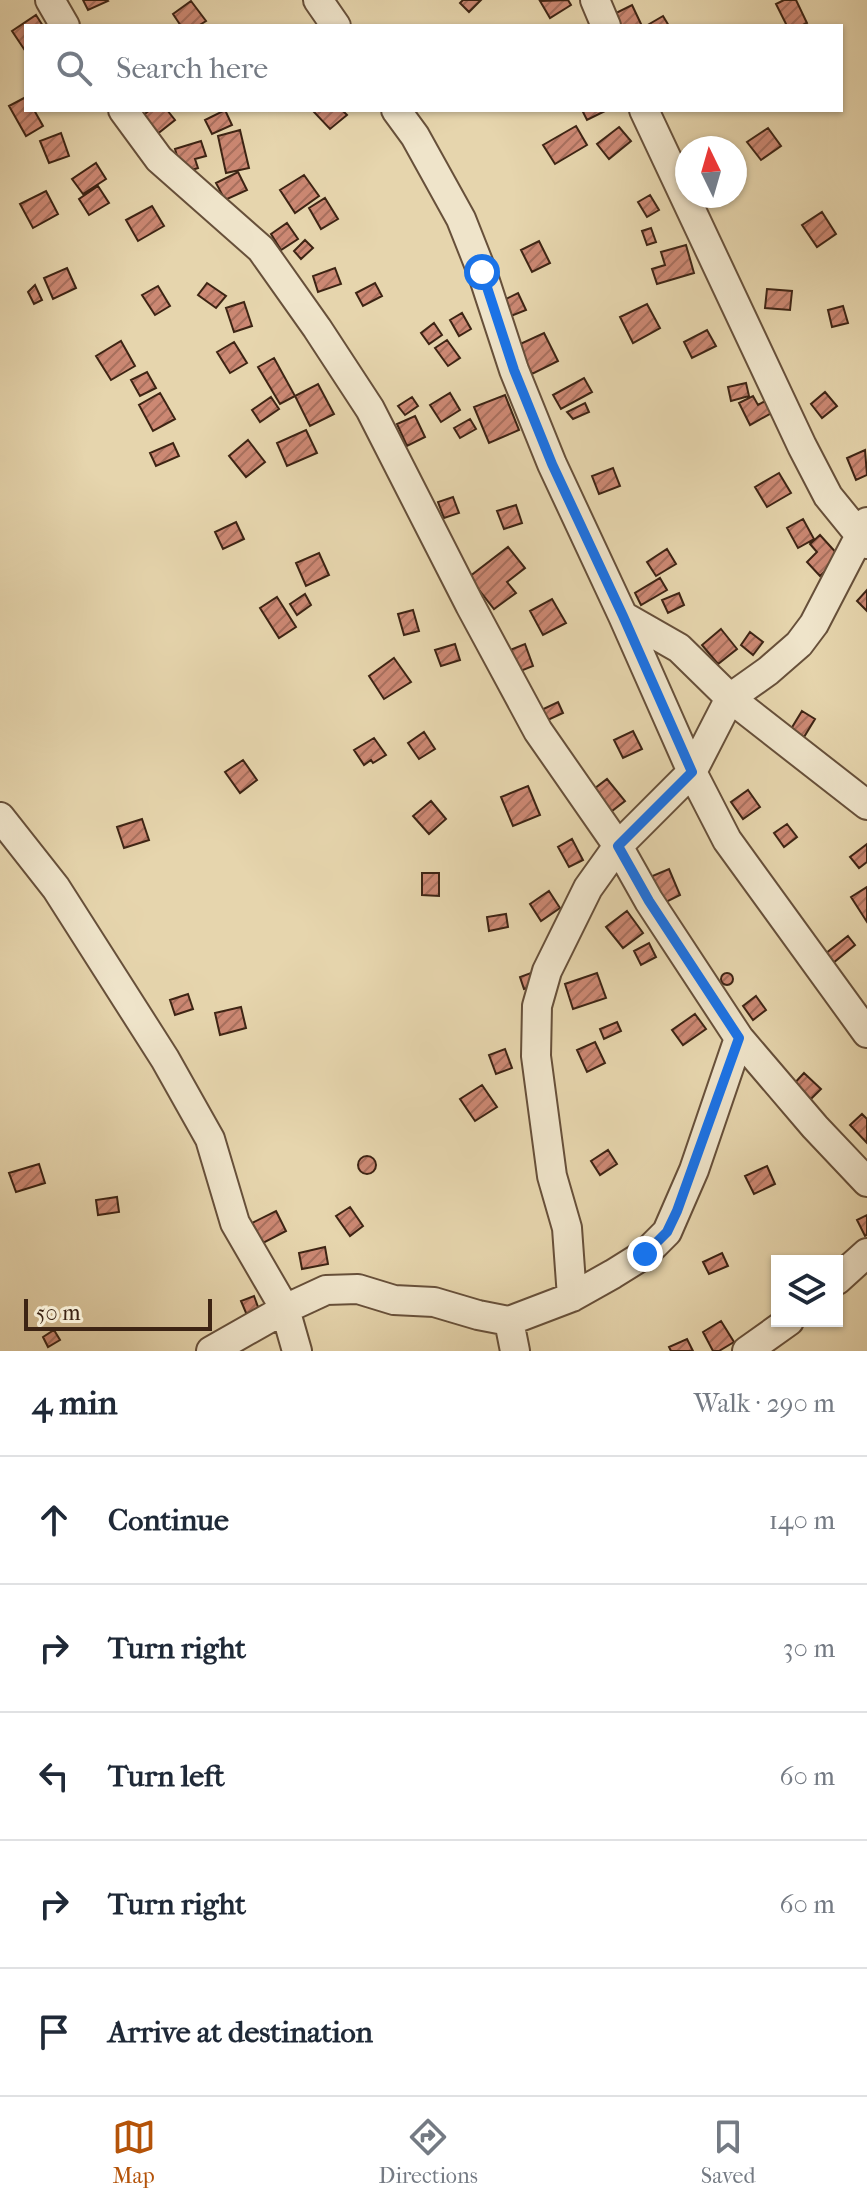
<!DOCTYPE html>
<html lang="en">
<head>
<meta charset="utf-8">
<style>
  :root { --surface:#fff; --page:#f6f6f7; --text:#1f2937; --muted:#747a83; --line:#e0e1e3; --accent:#b45309 }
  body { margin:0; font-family:"IM FELL French Canon",serif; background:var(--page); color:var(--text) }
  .controls { position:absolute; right:24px; bottom:24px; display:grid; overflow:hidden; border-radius:0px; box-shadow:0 2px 6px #0004 }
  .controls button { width:72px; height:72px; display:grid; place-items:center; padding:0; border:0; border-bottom:2px solid var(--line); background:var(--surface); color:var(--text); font:40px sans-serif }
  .compass { position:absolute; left:675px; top:136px; width:72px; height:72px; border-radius:50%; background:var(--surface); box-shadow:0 2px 6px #0004; rotate:355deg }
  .scale { position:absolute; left:24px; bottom:20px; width:188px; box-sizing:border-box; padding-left:8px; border:4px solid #3d2414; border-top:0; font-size:22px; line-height:28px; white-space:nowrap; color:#3d2414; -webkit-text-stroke:6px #efe4ca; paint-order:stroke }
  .stop { position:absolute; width:24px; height:24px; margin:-18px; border:6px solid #1a73e8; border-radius:50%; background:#fff }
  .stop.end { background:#1a73e8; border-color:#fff; box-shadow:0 2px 8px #0008 }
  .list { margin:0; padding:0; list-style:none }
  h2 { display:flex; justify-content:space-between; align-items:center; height:104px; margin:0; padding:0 32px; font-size:34px }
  h2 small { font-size:26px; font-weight:400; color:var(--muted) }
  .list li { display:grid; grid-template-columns:52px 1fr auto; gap:24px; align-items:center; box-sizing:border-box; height:128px; padding:0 32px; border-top:2px solid var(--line) }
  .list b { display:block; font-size:30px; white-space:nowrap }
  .list em { font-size:26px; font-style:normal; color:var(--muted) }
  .icon { flex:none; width:44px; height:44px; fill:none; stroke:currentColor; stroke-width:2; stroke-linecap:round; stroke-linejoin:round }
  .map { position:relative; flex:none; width:867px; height:1351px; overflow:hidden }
  .search { position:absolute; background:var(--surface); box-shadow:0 2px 6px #0004; left:24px; right:24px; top:24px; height:88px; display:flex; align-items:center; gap:20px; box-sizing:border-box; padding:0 28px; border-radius:0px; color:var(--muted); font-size:30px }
  .sheet { height:744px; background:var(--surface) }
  nav { display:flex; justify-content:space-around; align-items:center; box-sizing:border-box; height:112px; border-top:2px solid var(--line); background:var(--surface); font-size:22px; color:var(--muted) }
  nav a { display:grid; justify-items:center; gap:4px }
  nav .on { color:var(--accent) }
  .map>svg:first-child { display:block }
  .building { fill:url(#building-hatch); stroke:#3d2414; stroke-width:2 }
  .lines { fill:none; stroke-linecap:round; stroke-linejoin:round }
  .minor-casing { stroke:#67503a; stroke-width:32 }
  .minor { stroke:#efe4ca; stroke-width:28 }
  .route { stroke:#1a73e8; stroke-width:10 }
</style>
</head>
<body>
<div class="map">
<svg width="867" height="1351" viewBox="0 0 867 1351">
  <defs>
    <pattern id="building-hatch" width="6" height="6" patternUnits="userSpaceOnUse" patternTransform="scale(2)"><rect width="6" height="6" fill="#cc8873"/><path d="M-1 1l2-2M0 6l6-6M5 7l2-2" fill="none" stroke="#a76f5d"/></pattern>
  </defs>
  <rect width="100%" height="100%" fill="#e6d5ad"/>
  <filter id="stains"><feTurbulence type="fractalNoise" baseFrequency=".0025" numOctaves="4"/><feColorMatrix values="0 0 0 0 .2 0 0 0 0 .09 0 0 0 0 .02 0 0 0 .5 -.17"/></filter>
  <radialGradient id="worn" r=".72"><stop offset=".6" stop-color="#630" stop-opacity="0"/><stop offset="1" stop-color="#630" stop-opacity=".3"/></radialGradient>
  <path class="building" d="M83 0H107L108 1 88 10Z
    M463 0H481L469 12 460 3Z
    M568 0 571 5 550 18 540 1Z
    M784 0H796L807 23 801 26H787L776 4Z
    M191 1 206 21 198 26H181L173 14Z
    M632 5 642 26H615L610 16Z
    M36 15 43 26H26V52L12 31Z
    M663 16 669 26H646Z
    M26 97V110H34L43 126 26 136 9 106Z
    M150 110H167L175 120 156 135 142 116Z
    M225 110 232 125 212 134 205 120Z
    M342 110 347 115 330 129 313 111Z
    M582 110H607L587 120Z
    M576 126 587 145 555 164 543 145Z
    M619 127 631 141 609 159 597 144Z
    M768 128 781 146 761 160 747 142Z
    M240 130 249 168 226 173 218 136Z
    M61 133 69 156 49 163 40 141Z
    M201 141 206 156 195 159 198 168 182 173 175 149Z
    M96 163 106 179 83 194 72 179Z
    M238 172 247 190 225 200 216 183Z
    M304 175 319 196 295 213 280 190Z
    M98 186 109 203 89 215 79 199Z
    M46 191 58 214 33 228 20 204Z
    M650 195 659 210 647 217 638 202Z
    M325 198 338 219 321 229 309 208Z
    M152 206 164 226 138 241 126 220Z
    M822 212 836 234 817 247 802 225Z
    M287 223 298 239 281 250 271 234Z
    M651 228 656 242 647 245 642 231Z
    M305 240 313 248 301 259 294 251Z
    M539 241 550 263 532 272 521 250Z
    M686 245 694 273 657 284 652 269 665 265 661 252Z
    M67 268 76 288 53 299 44 278Z
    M335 268 341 284 318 292 313 276Z
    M207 283 226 296 216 308 198 295Z
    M375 283 382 296 363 306 356 293Z
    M35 285 42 300 34 304 28 292Z
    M158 286 170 306 155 315 142 295Z
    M767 289 792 291 790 310 765 308Z
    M518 293 526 310 511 316 504 300Z
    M244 302 252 326 234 332 226 308Z
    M647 304 660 328 633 343 620 317Z
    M843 306 848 323 832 327 828 310Z
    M462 313 471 329 459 336 450 320Z
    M434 323 442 335 429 344 421 333Z
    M707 330 716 346 692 358 684 342Z
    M544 333 558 361 532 374 518 345Z
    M447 340 460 358 448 366 435 348Z
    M121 341 135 366 111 380 96 356Z
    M234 342 247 363 230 373 217 352Z
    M274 358 295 396 280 404 258 367Z
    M147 372 156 388 140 396 131 380Z
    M584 378 592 392 561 409 553 395Z
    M746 383 749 396 731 401 728 387Z
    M318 384 334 414 310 426 295 396Z
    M825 392 837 406 822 418 811 404Z
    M160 393 175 419 153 431 139 405Z
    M450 393 460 410 441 422 430 405Z
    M505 395 519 430 489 443 474 407Z
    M753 396 758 405 769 399 775 411 750 425 739 403Z
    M271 397 279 409 260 422 252 410Z
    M412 397 418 406 405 415 398 406Z
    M585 403 589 412 573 419 567 412Z
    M415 416 425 437 407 446 397 424Z
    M470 419 476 429 460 438 454 428Z
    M306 430 317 453 287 466 277 443Z
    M248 440 265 462 246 477 229 456Z
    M173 443 179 456 156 466 150 453Z
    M865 450 867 475 856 480 847 458Z
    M613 468 620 486 599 494 592 476Z
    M779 473 791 493 767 507 755 487Z
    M453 497 459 513 444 518 438 502Z
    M516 505 522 523 504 529 497 511Z
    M803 519 814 539 798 548 787 528Z
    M236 522 244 539 223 549 215 532Z
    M820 535 840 557 820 576 807 562 817 552 810 544Z
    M508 547 525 568 507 582 516 593 494 609 469 577Z
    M667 549 676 564 656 576 647 562Z
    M319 553 329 575 306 586 296 563Z
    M660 578 667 590 641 605 635 593Z
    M867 590V611L857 601Z
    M679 593 684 605 668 613 662 600Z
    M305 594 311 605 297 615 290 604Z
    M277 597 296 627 279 638 260 608Z
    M552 599 566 623 543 635 530 611Z
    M413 610 419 631 404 635 398 614Z
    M721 629 737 649 718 664 702 645Z
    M750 632 763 642 753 655 741 645Z
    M455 644 460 660 441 666 435 650Z
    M525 644 533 666 513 674 505 652Z
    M394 658 411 682 384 699 369 676Z
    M558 702 563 713 539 724 533 714Z
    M802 711 815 719 804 737 791 729Z
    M633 731 642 749 623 758 614 740Z
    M424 732 435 749 419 759 408 743Z
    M374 738 386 755 373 763 371 760 364 765 354 750Z
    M243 760 257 780 240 793 225 772Z
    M607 779 625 801 608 814 590 792Z
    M528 786 540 815 513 826 501 797Z
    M748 790 760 807 743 819 731 802Z
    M431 801 446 819 429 834 413 816Z
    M142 819 149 840 124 848 117 827Z
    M787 824 797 837 784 847 774 833Z
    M572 839 583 860 569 867 558 847Z
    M867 844V862L859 868 850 857Z
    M669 869 680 895 662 904 650 877Z
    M422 873H439V896L422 895Z
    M867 887V922L851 897Z
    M549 891 560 908 541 921 530 904Z
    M627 911 643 933 623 948 606 927Z
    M506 914 508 927 489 931 487 917Z
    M848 936 855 945 833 963 825 954Z
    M649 943 656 957 641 965 634 951Z
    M539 970 543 983 524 989 520 977Z
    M721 979a6 6 0 1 1 12 0a6 6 0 1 1-12 0Z
    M597 973 606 998 573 1009 565 984Z
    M188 994 193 1009 175 1015 170 1000Z
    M756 996 766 1010 753 1020 743 1006Z
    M241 1007 246 1028 220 1035 215 1013Z
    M695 1014 706 1029 683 1045 672 1030Z
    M617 1022 621 1031 604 1039 600 1029Z
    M595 1042 605 1063 587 1072 577 1050Z
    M505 1049 512 1068 496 1074 489 1055Z
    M804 1073 821 1089 808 1102 791 1087Z
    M482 1085 497 1107 475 1121 460 1099Z
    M862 1114 867 1119V1143L850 1125Z
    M608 1150 617 1164 600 1175 591 1161Z
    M358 1165a9 9 0 1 1 18 0a9 9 0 1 1-18 0Z
    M39 1164 45 1183 16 1192 9 1173Z
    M767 1166 775 1184 754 1194 745 1176Z
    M117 1197 119 1212 98 1215 96 1200Z
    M350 1207 363 1226 350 1236 336 1216Z
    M276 1211 286 1231 263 1243 252 1223Z
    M867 1215V1235L865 1236 857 1220Z
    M325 1247 328 1264 302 1269 299 1253Z
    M722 1253 728 1266 709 1274 703 1262Z
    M254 1296 261 1315 249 1320 241 1301Z
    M721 1321 734 1342 719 1351H713L703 1332Z
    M54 1330 60 1340 48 1347 43 1337Z
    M687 1339 693 1351H671L669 1347Z"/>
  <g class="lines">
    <defs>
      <path id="minor" d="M50 0 65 26
        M318 0 336 26
        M595 0 606 26
        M123 110 159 159 261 249 317 328 370 409 470 605 538 731 618 846 649 901 739 1038 815 1127 867 1182
        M396 110 415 136 461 219 482 272 514 370 552 464 623 616 692 772 727 840 867 1033
        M644 110 802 446 828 496 867 544
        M623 616 679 648 730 698 867 805
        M0 817 56 888 165 1059 210 1139 235 1223 285 1309 297 1351
        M837 1280 867 1253
        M572 1297 567 1228 552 1176 536 1056 537 1006 547 971 588 888 618 846 692 772 730 698 768 671 799 644 814 624 867 522
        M509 1321 515 1351
        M211 1351 285 1309 326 1290 358 1289 394 1300 434 1302 478 1315 509 1321 572 1297 613 1274 645 1254 667 1232 694 1170 739 1038
        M747 1351 789 1321"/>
    </defs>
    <use href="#minor" class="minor-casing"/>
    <use href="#minor" class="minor"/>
  </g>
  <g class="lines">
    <path class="route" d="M482 272 514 370 552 464 623 616 692 772 618 846 649 901 739 1038 677 1211 667 1232 645 1254"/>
  </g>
  <rect width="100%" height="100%" filter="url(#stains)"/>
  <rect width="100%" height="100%" fill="url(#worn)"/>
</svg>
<div class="controls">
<button><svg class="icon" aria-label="layers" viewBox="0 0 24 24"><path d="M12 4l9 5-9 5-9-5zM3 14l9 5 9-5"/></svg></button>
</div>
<svg class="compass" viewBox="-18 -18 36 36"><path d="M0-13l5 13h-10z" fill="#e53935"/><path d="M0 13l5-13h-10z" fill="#747a83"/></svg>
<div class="scale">50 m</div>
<div class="stop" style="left:482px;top:272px"></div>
<div class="stop end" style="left:645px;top:1254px"></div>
<div class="search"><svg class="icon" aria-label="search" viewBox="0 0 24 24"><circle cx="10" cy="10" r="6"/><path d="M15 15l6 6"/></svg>Search here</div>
</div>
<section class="sheet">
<h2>4 min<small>Walk · 290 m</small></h2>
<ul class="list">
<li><svg class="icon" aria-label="ahead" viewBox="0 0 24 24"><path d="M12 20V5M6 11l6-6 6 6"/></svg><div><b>Continue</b></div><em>140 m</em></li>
<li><svg class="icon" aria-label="right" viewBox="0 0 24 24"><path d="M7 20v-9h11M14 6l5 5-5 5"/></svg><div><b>Turn right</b></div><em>30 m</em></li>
<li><svg class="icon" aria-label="left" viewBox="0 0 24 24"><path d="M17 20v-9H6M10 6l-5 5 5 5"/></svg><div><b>Turn left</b></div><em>60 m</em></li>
<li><svg class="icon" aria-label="right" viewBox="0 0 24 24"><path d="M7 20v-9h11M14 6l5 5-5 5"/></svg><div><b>Turn right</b></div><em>60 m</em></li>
<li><svg class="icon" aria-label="arrive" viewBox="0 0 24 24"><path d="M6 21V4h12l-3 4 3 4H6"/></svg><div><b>Arrive at destination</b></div></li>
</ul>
</section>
<nav>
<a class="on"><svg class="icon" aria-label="map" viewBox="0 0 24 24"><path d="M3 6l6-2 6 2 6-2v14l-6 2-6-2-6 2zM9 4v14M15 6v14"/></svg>Map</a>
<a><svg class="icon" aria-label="directions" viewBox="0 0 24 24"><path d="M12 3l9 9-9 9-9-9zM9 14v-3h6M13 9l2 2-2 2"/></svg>Directions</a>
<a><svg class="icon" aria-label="saved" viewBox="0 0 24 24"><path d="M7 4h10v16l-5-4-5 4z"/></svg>Saved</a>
</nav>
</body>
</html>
